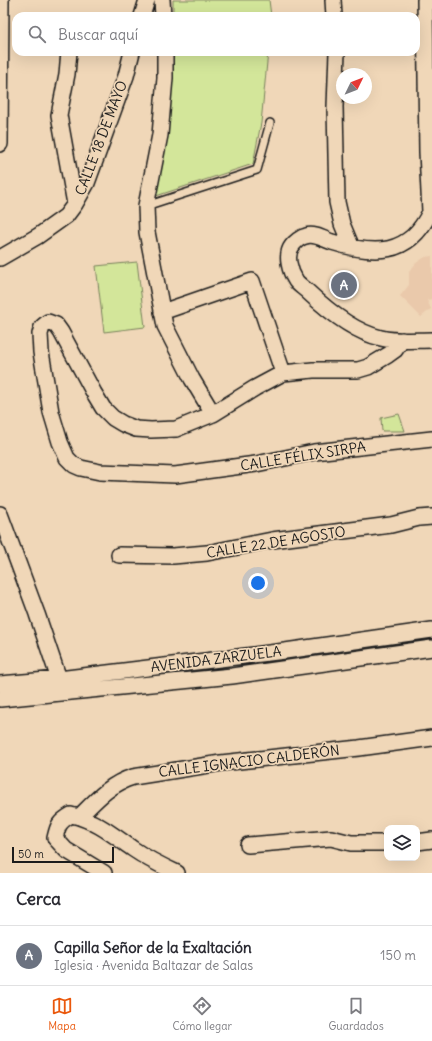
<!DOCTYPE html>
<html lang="es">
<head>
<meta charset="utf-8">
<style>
  :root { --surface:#fff; --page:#f7f7f7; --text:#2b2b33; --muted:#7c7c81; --line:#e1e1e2; --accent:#ea580c }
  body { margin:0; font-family:Delius,sans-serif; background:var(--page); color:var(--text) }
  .controls { position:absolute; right:12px; bottom:12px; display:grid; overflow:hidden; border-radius:8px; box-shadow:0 4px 16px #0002 }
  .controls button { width:36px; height:36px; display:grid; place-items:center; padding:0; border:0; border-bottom:1px solid var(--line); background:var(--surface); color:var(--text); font:20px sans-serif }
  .compass { position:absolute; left:336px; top:68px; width:36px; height:36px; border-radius:50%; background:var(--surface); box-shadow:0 4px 16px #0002; rotate:47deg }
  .scale { position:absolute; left:12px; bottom:10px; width:102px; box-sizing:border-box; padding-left:4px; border:2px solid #1c1c1c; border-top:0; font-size:11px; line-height:14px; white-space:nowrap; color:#1c1c1c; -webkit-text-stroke:3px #f0d7b8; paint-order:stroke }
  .you { position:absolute; left:258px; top:583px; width:14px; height:14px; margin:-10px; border:3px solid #fff; border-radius:50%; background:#1a73e8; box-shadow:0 0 0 6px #1a73e833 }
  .badge { display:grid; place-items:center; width:26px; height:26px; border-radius:50%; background:var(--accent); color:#fff; font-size:13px; font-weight:700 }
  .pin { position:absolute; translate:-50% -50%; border:2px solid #fff; box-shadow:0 1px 4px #0006 }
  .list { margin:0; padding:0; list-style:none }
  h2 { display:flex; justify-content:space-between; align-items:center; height:52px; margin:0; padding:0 16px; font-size:17px }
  h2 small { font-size:13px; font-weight:400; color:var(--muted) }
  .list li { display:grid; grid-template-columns:26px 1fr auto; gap:12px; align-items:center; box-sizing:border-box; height:60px; padding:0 16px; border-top:1px solid var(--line) }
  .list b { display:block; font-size:15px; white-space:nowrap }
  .list p { margin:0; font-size:13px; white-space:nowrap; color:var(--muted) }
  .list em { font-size:13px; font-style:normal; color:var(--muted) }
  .icon { flex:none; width:22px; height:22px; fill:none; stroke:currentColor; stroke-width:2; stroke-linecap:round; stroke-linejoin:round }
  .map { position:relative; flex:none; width:432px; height:873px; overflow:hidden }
  .search { position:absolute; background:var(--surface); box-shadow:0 4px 16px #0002; left:12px; right:12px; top:12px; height:44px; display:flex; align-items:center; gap:10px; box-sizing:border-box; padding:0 14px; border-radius:12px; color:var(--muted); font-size:15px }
  .sheet { height:112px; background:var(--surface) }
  nav { display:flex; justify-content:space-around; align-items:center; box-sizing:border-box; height:56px; border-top:1px solid var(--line); background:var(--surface); font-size:11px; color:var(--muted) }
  nav a { display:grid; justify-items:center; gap:2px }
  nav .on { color:var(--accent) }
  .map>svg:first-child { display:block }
  .built { fill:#eac9ab }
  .green { fill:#d3e69a; stroke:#78815b }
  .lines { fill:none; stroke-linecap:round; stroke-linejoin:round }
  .service-casing { stroke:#1c1c1c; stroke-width:10 }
  .minor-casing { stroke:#1c1c1c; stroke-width:18 }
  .service { stroke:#f0d7b8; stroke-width:7 }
  .minor { stroke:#f0d7b8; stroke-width:15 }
  .labels { text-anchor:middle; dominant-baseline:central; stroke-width:3.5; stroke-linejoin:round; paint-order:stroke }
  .street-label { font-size:14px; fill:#1c1c1c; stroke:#f0d7b8 }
</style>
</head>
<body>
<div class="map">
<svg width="432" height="873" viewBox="0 0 432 873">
  <rect width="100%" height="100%" fill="#f0d7b8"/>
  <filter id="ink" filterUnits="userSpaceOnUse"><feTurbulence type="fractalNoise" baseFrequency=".025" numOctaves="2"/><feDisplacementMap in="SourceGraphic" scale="8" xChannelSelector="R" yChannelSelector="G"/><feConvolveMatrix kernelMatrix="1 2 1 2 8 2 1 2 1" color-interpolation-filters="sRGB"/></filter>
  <g filter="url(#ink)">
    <path class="built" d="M432 256V299L427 300 431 309 421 317 400 296 409 285V272L416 263 425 257Z"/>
    <path class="green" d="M173 0H269L271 16H173Z
      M173 52H268L261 123 253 164 153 197 166 145 173 73Z
      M137 262 145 327 104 332 96 266Z
      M399 414 405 431H382L381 418Z"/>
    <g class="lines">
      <defs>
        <path id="service" d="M146 206 257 170 270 123"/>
        <path id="minor" d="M162 0 163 16
          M333 0 334 16
          M425 0 427 152 430 212C409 257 373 255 332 242 325 240 315 233 306 236 301 237 295 242 292 246 285 255 290 272 296 281 299 285 304 288 307 291 326 309 354 332 381 338 397 342 415 340 432 340
          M142 16 147 0
          M69 52 67 74 59 115 75 204
          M165 52V78L160 135 146 206 147 232 165 326 192 379 213 414
          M337 52 335 107 337 202 342 224 352 248
          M0 144 1 0
          M0 258 38 236 66 216 75 204 87 183 126 76 132 52
          M162 312 252 281 283 373
          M402 340 395 350 388 355 368 367 358 370H313L283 373 255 388 213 414 176 429 151 430 136 429 123 424 113 418 103 408 94 393 61 332 56 325 48 322 42 327 40 334 41 352 51 412 60 442 67 458 74 465 81 468 100 472 175 475 256 464 314 452 432 439
          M0 514 37 614 59 679
          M119 555 173 556 207 553 272 540 391 525 419 518 432 517
          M0 684 59 679 285 651 432 630
          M0 699 232 676 432 648
          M79 817C95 801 111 783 133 777L221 763 359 748 432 738
          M417 842 432 840
          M248 845 331 838 351 843H387
          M104 873 66 850 55 838C58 825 59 822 71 815 95 820 113 835 133 849 146 858 162 866 177 873"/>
      </defs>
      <use href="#service" class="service-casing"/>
      <use href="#minor" class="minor-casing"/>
      <use href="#service" class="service"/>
      <use href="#minor" class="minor"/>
    </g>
  </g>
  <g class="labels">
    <g class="street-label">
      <text transform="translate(101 138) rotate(-69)">CALLE 18 DE MAYO</text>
      <text transform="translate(303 456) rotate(-9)">CALLE FÉLIX SIRPA</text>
      <text transform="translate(276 542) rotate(-9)">CALLE 22 DE AGOSTO</text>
      <text transform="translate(216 659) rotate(-7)">AVENIDA ZARZUELA</text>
      <text transform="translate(249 761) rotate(-7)">CALLE IGNACIO CALDERÓN</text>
    </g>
  </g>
</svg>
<div class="controls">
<button><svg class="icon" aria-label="layers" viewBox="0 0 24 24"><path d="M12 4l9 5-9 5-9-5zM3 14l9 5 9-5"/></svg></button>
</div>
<svg class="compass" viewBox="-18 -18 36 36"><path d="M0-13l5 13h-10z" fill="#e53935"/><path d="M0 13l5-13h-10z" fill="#7c7c81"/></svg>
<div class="scale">50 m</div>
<div class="you"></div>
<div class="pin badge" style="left:344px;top:285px;background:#6b7280">A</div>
<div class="search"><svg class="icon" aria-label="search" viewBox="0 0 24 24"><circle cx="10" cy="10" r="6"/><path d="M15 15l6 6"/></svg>Buscar aquí</div>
</div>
<section class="sheet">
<h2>Cerca<small></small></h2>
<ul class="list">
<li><span class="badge" style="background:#6b7280">A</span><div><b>Capilla Señor de la Exaltación</b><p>Iglesia · Avenida Baltazar de Salas</p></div><em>150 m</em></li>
</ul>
</section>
<nav>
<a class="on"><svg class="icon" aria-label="map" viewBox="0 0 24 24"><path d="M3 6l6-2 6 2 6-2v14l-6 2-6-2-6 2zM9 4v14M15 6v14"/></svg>Mapa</a>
<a><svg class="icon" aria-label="directions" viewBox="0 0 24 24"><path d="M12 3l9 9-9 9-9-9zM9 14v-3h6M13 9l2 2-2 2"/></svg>Cómo llegar</a>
<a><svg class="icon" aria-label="saved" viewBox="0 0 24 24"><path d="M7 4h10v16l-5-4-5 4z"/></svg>Guardados</a>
</nav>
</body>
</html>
